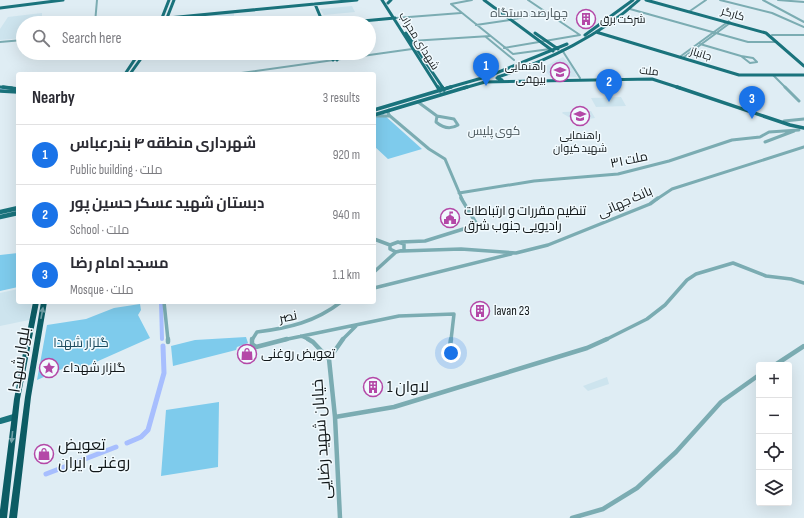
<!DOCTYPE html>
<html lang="en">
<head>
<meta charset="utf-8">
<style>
  :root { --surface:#fff; --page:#f2f2f3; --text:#2b2b33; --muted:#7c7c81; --line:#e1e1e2; --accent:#1a73e8 }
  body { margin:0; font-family:"Sofia Sans Condensed",Cairo,sans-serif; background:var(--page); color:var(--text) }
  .controls { position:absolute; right:12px; bottom:12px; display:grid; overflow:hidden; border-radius:4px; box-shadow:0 4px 16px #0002 }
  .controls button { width:36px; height:36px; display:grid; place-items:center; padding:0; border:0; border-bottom:1px solid var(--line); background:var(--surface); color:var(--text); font:20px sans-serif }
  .you { position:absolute; left:451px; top:353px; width:14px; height:14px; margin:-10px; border:3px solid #fff; border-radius:50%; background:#1a73e8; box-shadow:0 0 0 6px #1a73e833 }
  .badge { display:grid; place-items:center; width:26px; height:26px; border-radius:50%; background:var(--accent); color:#fff; font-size:13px; font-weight:700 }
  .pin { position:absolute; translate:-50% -33px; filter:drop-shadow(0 1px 2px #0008) }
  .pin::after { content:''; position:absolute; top:21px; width:14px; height:12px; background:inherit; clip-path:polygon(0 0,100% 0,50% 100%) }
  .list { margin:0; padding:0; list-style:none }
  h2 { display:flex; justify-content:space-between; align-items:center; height:52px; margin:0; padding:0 16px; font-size:17px }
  h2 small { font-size:13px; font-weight:400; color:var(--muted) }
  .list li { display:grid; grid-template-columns:26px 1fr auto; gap:12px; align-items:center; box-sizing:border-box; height:60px; padding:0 16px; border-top:1px solid var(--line) }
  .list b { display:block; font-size:15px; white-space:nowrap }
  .list p { margin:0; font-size:13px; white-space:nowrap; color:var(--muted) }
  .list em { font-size:13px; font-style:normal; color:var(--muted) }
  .icon { flex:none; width:22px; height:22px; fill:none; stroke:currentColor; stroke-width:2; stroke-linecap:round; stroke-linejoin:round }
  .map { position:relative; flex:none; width:804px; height:518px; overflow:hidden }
  .search { position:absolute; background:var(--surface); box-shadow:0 4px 16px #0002; left:16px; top:16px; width:360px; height:44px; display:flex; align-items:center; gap:10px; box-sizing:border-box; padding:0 14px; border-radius:22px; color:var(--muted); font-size:15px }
  .panel { position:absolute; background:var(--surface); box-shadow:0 4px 16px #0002; left:16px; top:72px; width:360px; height:232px; border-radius:4px }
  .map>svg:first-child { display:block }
  .built { fill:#cde4ee }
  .green { fill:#7ecbec }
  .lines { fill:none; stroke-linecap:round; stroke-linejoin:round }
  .stream { stroke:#a7befe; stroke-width:1 }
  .canal-far1 { stroke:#a7befe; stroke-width:4 }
  .canal { stroke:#a7befe; stroke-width:5 }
  .minor-far3 { stroke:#7bacb2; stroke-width:2 }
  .minor-far2 { stroke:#7bacb2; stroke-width:3 }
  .minor-far1 { stroke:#7bacb2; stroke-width:3.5 }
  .minor { stroke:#7bacb2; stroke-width:4.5 }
  .major-far3 { stroke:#1a737c; stroke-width:3 }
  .major-far2 { stroke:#1a737c; stroke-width:3.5 }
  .major-far1 { stroke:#1a737c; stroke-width:4.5 }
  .major { stroke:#1a737c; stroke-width:6 }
  .highway { fill:#0c5c64; fill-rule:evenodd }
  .oneway { fill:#73a3a9 }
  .labels { text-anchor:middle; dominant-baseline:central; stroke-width:3; stroke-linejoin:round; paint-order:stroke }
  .far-street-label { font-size:11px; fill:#111719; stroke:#f1fafe }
  .far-poi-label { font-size:11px; fill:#111719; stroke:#f1fafe; text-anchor:start }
  .far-neighbourhood-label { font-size:12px; fill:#475459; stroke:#f1fafe }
  .street-label { font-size:13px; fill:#111719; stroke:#f1fafe }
  .poi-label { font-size:13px; fill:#111719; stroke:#f1fafe; text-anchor:start }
  .park-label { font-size:13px; fill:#1b4a5d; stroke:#f1fafe }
  .near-street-label { font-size:16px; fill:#111719; stroke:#f1fafe }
  .near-poi-label { font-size:16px; fill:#111719; stroke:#f1fafe; text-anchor:start }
</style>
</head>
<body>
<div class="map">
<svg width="804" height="518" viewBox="0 0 804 518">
  <rect width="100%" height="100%" fill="#dfedf4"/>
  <path class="built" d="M352 6 355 12 324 15 320 9Z
    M234 12V23H184L191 16Z
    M42 13V23H23V38L0 40V29L8 17Z
    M563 57 572 67 577 77 550 76 542 68Z
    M621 97 626 106 596 107 591 98Z
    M591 111 595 118 575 121 562 113 563 112Z
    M18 289V302H32L29 320 0 326V293Z
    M607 377 609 384 588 391 583 386Z"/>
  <path class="green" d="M383 114 422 149 388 159 374 146V117Z
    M18 253V287L0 291V255Z
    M140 304 141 310 138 315 150 338 78 370 71 365 37 380 47 325 86 319 114 308Z
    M246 337 248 343 237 347 236 350 173 366 171 346 195 340Z
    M219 402 218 467 161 476 166 410Z"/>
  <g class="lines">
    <path class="stream" d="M0 89H5"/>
    <path class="canal-far1" d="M161 302 162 339"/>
    <path class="canal" d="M127 443 141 437 148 430 164 373 163 346
      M46 474 116 447"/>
    <path class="minor-far3" d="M472 0 451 4 513 54 550 49
      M528 0 580 35
      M720 0 772 13 804 27
      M763 0 804 22
      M778 0 804 2
      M630 9 748 42H777
      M690 11 706 0
      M396 18 461 13
      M514 19 548 13
      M95 23 97 0
      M476 25 510 20
      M772 35H804
      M486 37 514 60
      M411 41 490 36
      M0 42 23 40
      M700 44 741 56
      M504 48 580 35
      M562 50 580 78
      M681 56 729 21
      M741 56 753 58 757 62 750 63Z
      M684 57 730 23 729 21
      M234 74 412 49
      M773 75 786 88"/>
    <path class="minor-far2" d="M785 87 799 101
      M418 102 437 116
      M389 110 388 113 390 116 429 149 445 159 462 199
      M374 116H389
      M437 116 454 119 458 125C450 130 443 128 436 122Z
      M784 121 804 119
      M765 142 794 131
      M459 193 534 181 618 174 669 161 732 140 760 137 769 132 799 130
      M657 199 672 189 804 147"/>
    <path class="minor-far1" d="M374 239 390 245
      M398 242 404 244V250L396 252 390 249V245Z
      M401 242 425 241 473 226 476 223 461 198
      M402 251 461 249 516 253 548 245 650 204 658 198
      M374 272 396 252
      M374 288 511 254
      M164 302 168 340
      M301 336 310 340
      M252 340 257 332C289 328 315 322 341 302
      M283 340 399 316 454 314 451 340
      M342 340 356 326
      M605 340 647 319 665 305 687 280 696 274 733 263 766 276 791 279 804 283"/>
    <path class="minor" d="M168 339V342
      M252 339V344L256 347 287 339
      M308 339 313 342 329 359 335 417 340 518
      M329 359 343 339
      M448 360 451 339
      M775 365 804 346
      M335 417 394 407 587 348 607 339
      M572 518 603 509 637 488 676 452 721 402 759 375"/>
    <path class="major-far3" d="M382 0 438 88
      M484 0 553 51
      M646 0 766 33 804 66
      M388 3 391 0
      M315 4 323 23
      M0 8 63 0
      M168 18 357 0
      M160 23 169 0
      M165 23 174 0
      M341 23 395 18
      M596 32 739 75H804
      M406 33 443 88
      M535 33 558 49
      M585 35 633 0
      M330 53 333 60
      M335 53 337 60
      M125 74 139 53
      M130 74 145 53
      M501 76 497 78 502 80
      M498 77C547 61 601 35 639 0
      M484 82 652 79 680 88
      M0 87 12 88
      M447 88 489 76 567 44
      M464 88 485 82"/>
    <path class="major-far2" d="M3 87 18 89
      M438 87 440 91
      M442 87 444 90
      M677 87 790 125 804 128
      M0 91 18 92
      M374 110 451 87
      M374 115 467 87"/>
    <path class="major-far1" d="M0 212 18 208
      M0 217 18 213"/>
    <path class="major" d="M0 421 14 417"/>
    <path class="highway" d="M33 302H39L20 399 7 518H0V510L14 399Z
      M41 302H47L31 397 17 518H9L25 397Z"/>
  </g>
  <defs><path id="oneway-solid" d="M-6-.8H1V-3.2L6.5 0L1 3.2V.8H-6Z"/></defs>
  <g class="oneway">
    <use href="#oneway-solid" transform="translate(42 313) rotate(-79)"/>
    <use href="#oneway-solid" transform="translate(12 437) rotate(96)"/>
  </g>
  <defs>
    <symbol id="building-ring" viewBox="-11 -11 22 22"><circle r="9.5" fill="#f1fafe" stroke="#b448a7" stroke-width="1.5"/><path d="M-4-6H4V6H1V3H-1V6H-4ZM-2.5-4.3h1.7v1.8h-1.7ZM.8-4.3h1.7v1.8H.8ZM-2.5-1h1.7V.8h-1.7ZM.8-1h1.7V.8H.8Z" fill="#b448a7"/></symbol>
    <symbol id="school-ring" viewBox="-11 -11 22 22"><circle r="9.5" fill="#f1fafe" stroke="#b448a7" stroke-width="1.5"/><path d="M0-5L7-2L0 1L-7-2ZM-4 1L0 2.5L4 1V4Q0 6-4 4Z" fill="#b448a7"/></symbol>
    <symbol id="civic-ring" viewBox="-11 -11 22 22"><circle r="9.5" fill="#f1fafe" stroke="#b448a7" stroke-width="1.5"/><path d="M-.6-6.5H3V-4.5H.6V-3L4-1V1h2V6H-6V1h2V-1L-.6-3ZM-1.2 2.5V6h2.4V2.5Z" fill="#b448a7"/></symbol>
    <symbol id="shop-ring" viewBox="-11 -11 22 22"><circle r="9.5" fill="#f1fafe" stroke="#b448a7" stroke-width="1.5"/><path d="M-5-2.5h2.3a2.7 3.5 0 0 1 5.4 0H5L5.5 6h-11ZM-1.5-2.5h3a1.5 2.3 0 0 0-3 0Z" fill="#b448a7"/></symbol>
    <symbol id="sight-ring" viewBox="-11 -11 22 22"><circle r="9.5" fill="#f1fafe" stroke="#b448a7" stroke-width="1.5"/><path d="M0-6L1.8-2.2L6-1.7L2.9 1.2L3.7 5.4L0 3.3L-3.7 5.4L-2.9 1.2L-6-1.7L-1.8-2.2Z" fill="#b448a7"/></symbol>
  </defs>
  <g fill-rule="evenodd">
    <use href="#building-ring" x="575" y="8" width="22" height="22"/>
    <use href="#school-ring" x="549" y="61" width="22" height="22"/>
    <use href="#school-ring" x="569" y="105" width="22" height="22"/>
    <use href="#civic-ring" x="439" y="207" width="22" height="22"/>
    <use href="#building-ring" x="469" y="300" width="22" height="22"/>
    <use href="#shop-ring" x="236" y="343" width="22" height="22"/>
    <use href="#sight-ring" x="38" y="357" width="22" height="22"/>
    <use href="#building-ring" x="362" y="376" width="22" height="22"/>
    <use href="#shop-ring" x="33" y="443" width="22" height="22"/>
  </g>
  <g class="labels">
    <g class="far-street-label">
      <text transform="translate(733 14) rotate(16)">کارگر</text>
      <text transform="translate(419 41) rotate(58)">شهدای محراب</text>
      <text transform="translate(701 54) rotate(17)">جانباز</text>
      <text transform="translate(649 71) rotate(6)">ملت</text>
    </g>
    <g class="far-poi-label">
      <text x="600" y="19">شرکت برق</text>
      <text x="546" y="66" text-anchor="end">راهنمایی<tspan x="546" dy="13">بیهقی</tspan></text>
      <text x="580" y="135" text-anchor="middle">راهنمایی<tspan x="580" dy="13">شهید کیوان</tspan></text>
    </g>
    <g class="far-neighbourhood-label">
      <text x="529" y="13">چهارصد دستگاه</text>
      <text x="494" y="131">کوی پلیس</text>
    </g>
    <g class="street-label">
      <text transform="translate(629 160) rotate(-12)">ملت ۳۱</text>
      <text transform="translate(625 202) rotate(-24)">بانک جهانی</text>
      <text transform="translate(288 317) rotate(-11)">نصر</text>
    </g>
    <g class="poi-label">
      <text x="464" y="211">تنظیم مقررات و ارتباطات<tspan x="464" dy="15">رادیویی جنوب شرق</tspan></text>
      <text x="494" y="311">lavan 23</text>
      <text x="261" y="354">تعویض روغنی</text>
      <text x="63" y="368">گلزار شهداء</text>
    </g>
    <g class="park-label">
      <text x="81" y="343">گلزار شهدا</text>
    </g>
    <g class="near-street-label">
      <text transform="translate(20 360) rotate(-81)">بلوار شهدا</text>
      <text transform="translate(322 439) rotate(-94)">خیابان شهید رضایی</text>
    </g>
    <g class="near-poi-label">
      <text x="387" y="387">لاوان 1</text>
      <text x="58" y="445">تعویض<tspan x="58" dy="18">روغنی ایران</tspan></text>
    </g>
  </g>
</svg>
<div class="controls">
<button>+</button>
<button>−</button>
<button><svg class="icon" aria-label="locate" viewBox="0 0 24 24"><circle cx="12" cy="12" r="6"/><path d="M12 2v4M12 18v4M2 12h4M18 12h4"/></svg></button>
<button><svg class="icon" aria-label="layers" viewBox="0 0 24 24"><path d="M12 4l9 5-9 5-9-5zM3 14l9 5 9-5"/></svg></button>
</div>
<div class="you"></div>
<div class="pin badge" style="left:486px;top:86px">1</div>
<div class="pin badge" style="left:609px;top:102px">2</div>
<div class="pin badge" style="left:752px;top:119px">3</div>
<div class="search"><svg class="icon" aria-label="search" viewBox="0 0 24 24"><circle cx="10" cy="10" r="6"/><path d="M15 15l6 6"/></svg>Search here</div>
<section class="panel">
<h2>Nearby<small>3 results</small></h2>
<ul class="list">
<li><span class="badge">1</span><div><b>شهرداری منطقه ۴ بندرعباس</b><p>Public building · ملت</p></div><em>920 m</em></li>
<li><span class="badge">2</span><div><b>دبستان شهید عسکر حسین پور</b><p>School · ملت</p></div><em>940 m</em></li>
<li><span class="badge">3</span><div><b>مسجد امام رضا</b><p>Mosque · ملت</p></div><em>1.1 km</em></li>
</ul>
</section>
</div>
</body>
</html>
